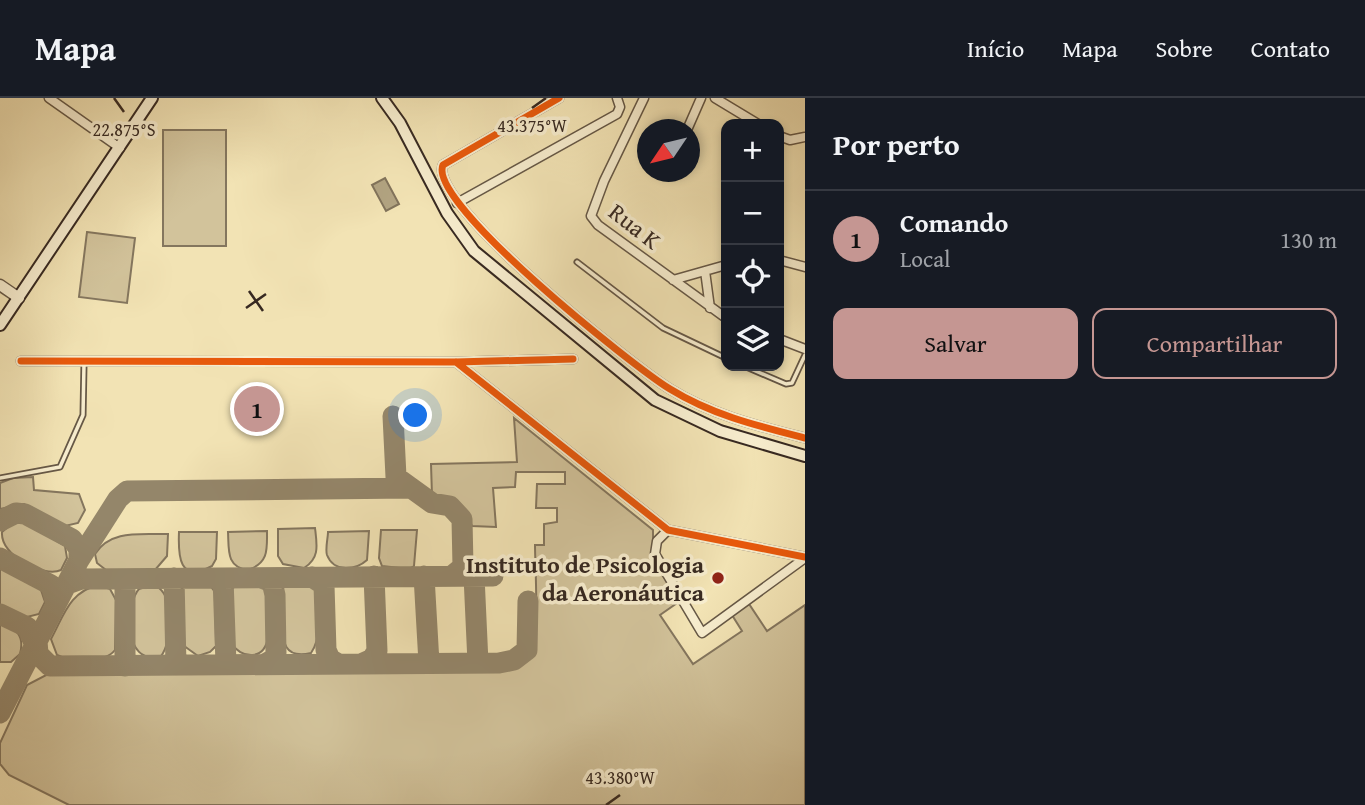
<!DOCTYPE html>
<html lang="pt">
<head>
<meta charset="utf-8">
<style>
  :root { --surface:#171b24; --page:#20242c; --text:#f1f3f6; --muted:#9ea1a6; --line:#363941; --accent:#c59692 }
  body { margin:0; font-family:"Gentium Book Plus",serif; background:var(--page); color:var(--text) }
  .controls { position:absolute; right:21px; top:21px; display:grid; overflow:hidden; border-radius:14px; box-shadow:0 4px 10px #0003 }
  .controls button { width:63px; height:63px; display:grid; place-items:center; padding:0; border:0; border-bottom:2px solid var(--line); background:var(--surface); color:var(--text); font:35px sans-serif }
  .compass { position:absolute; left:637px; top:21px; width:63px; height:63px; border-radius:50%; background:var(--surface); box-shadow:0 4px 10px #0003; rotate:235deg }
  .you { position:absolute; left:416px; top:318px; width:24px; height:24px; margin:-18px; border:5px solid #fff; border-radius:50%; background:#1a73e8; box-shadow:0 0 0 10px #1a73e833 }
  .badge { display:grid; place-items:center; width:46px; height:46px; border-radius:50%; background:var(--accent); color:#111; font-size:23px; font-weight:700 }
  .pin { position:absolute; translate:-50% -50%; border:4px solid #fff; box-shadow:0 2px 7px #0006 }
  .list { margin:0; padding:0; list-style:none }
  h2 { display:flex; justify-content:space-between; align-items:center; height:91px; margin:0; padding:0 28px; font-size:30px }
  h2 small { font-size:23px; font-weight:400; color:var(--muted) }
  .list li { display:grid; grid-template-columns:46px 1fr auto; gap:21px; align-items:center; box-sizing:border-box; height:98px; padding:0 28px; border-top:2px solid var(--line) }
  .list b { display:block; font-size:26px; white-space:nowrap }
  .list p { margin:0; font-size:23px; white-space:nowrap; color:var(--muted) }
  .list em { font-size:23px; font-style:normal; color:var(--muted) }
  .actions { display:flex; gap:14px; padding:21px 28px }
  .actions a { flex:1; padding:16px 0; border:2px solid var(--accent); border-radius:14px; text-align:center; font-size:24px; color:var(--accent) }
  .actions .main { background:var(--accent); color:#111 }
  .icon { flex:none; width:38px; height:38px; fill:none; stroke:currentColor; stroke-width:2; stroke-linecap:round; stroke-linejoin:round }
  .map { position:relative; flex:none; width:805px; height:707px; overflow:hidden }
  header { display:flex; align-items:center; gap:42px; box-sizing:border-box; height:98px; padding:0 35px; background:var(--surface); border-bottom:2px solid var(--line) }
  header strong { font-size:33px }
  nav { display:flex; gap:38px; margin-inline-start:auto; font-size:24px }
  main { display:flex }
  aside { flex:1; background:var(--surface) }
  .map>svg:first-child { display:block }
  .green { fill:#d2c39b; stroke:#84765e; stroke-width:2 }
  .water { fill:#b2a482; stroke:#81735b; stroke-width:2 }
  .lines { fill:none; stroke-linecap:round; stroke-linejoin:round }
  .taxiway { stroke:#94866a; stroke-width:21 }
  .service-casing { stroke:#665846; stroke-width:7 }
  .minor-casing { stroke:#665846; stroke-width:11 }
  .tertiary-casing { stroke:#665846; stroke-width:13 }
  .secondary-casing { stroke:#372921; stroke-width:14 }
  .service { stroke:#f7edce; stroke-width:3.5 }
  .minor { stroke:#f7edce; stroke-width:8 }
  .tertiary { stroke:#f7edce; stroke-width:10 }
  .secondary { stroke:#f7edce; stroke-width:10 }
  .cycleway-casing { stroke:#f7edce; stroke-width:11 }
  .cycleway { stroke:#e8590c; stroke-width:7 }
  .ticks { fill:none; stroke:#372921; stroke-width:2.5 }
  .poi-dot { fill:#8f2418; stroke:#f7edce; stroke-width:2.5 }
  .labels { text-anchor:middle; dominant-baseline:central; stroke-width:7; stroke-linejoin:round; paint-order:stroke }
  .street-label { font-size:24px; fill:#372921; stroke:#f7edce }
  .poi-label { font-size:24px; font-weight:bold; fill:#372921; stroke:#f7edce; text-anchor:end }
  .ticks-label { font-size:18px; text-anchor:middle; fill:#372921; stroke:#f7edce; stroke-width:7; stroke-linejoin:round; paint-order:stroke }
</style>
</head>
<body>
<header>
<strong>Mapa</strong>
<nav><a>Início</a><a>Mapa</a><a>Sobre</a><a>Contato</a></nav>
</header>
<main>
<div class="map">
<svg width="805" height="707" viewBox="0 0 805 707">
  <rect width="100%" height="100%" fill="#f2e3b4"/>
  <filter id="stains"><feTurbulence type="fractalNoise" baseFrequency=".00286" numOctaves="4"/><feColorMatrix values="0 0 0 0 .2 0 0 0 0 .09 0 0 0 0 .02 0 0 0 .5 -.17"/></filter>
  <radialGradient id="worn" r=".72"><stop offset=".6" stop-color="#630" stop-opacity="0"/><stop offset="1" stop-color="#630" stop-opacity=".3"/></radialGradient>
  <path class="green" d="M163 32H226V148H163Z
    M87 134 135 140 127 205 79 199Z
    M514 320 653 432V462L680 503 660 517 693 566 742 533 732 517 749 506 767 533 805 507V707H69L9 677 0 666V645L27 587 50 575 508 570C517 568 526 564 530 555 540 535 535 472 535 447H544V426L557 424V410H536L537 386H565V374H516L515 389 493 390 496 429 472 428C463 407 455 397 432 398L431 366 517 364Z
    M33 379 34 392 79 396 85 412 78 425 65 428 24 406 0 411V385L13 380Z
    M15 423 24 424 65 448 67 460 61 472C44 480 0 458 2 434Z
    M315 430C317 447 320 460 304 470L283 466 278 458V431Z
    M381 432H417L414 468 409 471 382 468 379 460Z
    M267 433C267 451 269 465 248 472 226 469 229 452 228 434Z
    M369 433 367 462C356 472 334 475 327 457 325 451 328 440 328 434Z
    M179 434H217L216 461 212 468C179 486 178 458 179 434Z
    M168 436 167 458 155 472H106L97 465 95 456C111 431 141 437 168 436Z
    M0 468 40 489 45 504 39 516 23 520 0 507Z
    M298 481C305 483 313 485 317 493 323 508 320 543 311 555 280 562 283 539 282 516 281 510 279 500 281 494 284 486 290 484 298 481Z
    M248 482 259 486 268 495C268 512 276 555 253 557 242 558 236 551 229 544L230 493 239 484Z
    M197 483 208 485 215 494 216 548 210 554 198 558 180 545 178 495 186 486Z
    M99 487 110 491 116 502 115 552C105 565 71 564 57 557L51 541C64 517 70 493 99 487Z
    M149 488 159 490C174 502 172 544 161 558 121 569 127 503 139 491Z
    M0 524C16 531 25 537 20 556L11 564H0Z"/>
  <path class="water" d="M385 80 399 106 386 113 372 87Z"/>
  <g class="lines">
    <path class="taxiway" d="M393 318 396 379 432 405 450 408 462 421 463 469 452 478
      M0 423 16 415 25 416 72 441 79 451V462
      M0 460 51 487 56 506
      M424 478 429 565
      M474 478 478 565
      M312 479 324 487 326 552 330 561 337 565
      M174 480 176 567
      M223 480 226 566
      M261 480 272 484 275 497 276 555 274 561 265 566
      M125 481V568
      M67 486 81 481 493 478
      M0 516 27 529 35 547
      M37 543 38 556 50 568 499 565 514 562 527 552 528 503
      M363 565 372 561 377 553 374 478
      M0 615 79 462 118 401 127 393 409 390"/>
    <defs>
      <path id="service" d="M577 164 663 230 726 260
        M744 268 786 286 792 285 805 257
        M0 380 60 369 83 317 84 266"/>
      <path id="minor" d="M49 0 120 50
        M559 0 443 67C426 104 634 269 670 291 712 317 758 328 805 340
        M644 0 604 83 591 118 598 127 726 220
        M715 0 758 26
        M687 32 701 0
        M779 38 790 42 805 39
        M457 105 617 16 620 9 617 0
        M779 162 805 169
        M705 173 710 210
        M673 182 726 167
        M779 241 805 251
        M21 263 456 264 573 261
        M456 264 668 432 805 459
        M668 432 657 443 655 456 702 535 805 460"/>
      <path id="tertiary" d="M0 187 19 200"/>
      <path id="secondary" d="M382 0 400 25 447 115 474 153 655 302 720 333 805 358
        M0 227 152 0"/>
    </defs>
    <use href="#service" class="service-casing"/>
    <use href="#minor" class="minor-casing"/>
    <use href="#tertiary" class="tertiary-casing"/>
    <use href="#secondary" class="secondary-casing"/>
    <use href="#service" class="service"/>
    <use href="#minor" class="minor"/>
    <use href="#tertiary" class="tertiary"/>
    <use href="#secondary" class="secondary"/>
    <defs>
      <path id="cycleway" d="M559 0 443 67C426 104 634 269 670 291 712 317 758 328 805 340
        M21 263 456 264 573 261
        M456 264 668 432 805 459"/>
    </defs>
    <use href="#cycleway" class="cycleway-casing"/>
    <use href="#cycleway" class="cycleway"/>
  </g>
  <path class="ticks" d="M114 0 124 14M532 10 546 0M249 193 263 213M246 210 266 196M606 707 620 697"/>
  <circle class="poi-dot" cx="718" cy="480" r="7"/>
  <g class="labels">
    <g class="street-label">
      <text transform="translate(635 128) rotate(38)">Rua K</text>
    </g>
    <g class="poi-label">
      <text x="704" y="466">Instituto de Psicologia<tspan x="704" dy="28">da Aeronáutica</tspan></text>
    </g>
  </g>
  <g class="ticks-label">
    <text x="532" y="34">43.375°W</text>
    <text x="124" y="38">22.875°S</text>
    <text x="620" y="686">43.380°W</text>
  </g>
  <rect width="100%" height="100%" filter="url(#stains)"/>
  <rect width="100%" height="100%" fill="url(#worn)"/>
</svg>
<div class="controls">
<button>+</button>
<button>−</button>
<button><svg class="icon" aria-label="locate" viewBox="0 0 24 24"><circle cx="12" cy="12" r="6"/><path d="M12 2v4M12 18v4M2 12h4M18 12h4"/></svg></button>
<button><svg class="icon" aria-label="layers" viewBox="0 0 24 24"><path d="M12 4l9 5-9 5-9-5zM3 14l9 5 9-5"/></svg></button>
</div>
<svg class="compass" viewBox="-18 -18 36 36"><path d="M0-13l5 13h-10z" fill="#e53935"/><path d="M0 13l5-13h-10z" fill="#9ea1a6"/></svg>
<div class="you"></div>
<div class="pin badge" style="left:257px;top:311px">1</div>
</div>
<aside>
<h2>Por perto<small></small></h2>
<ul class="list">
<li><span class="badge">1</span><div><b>Comando</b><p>Local</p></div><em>130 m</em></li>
</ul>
<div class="actions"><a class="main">Salvar</a><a>Compartilhar</a></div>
</aside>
</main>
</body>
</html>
